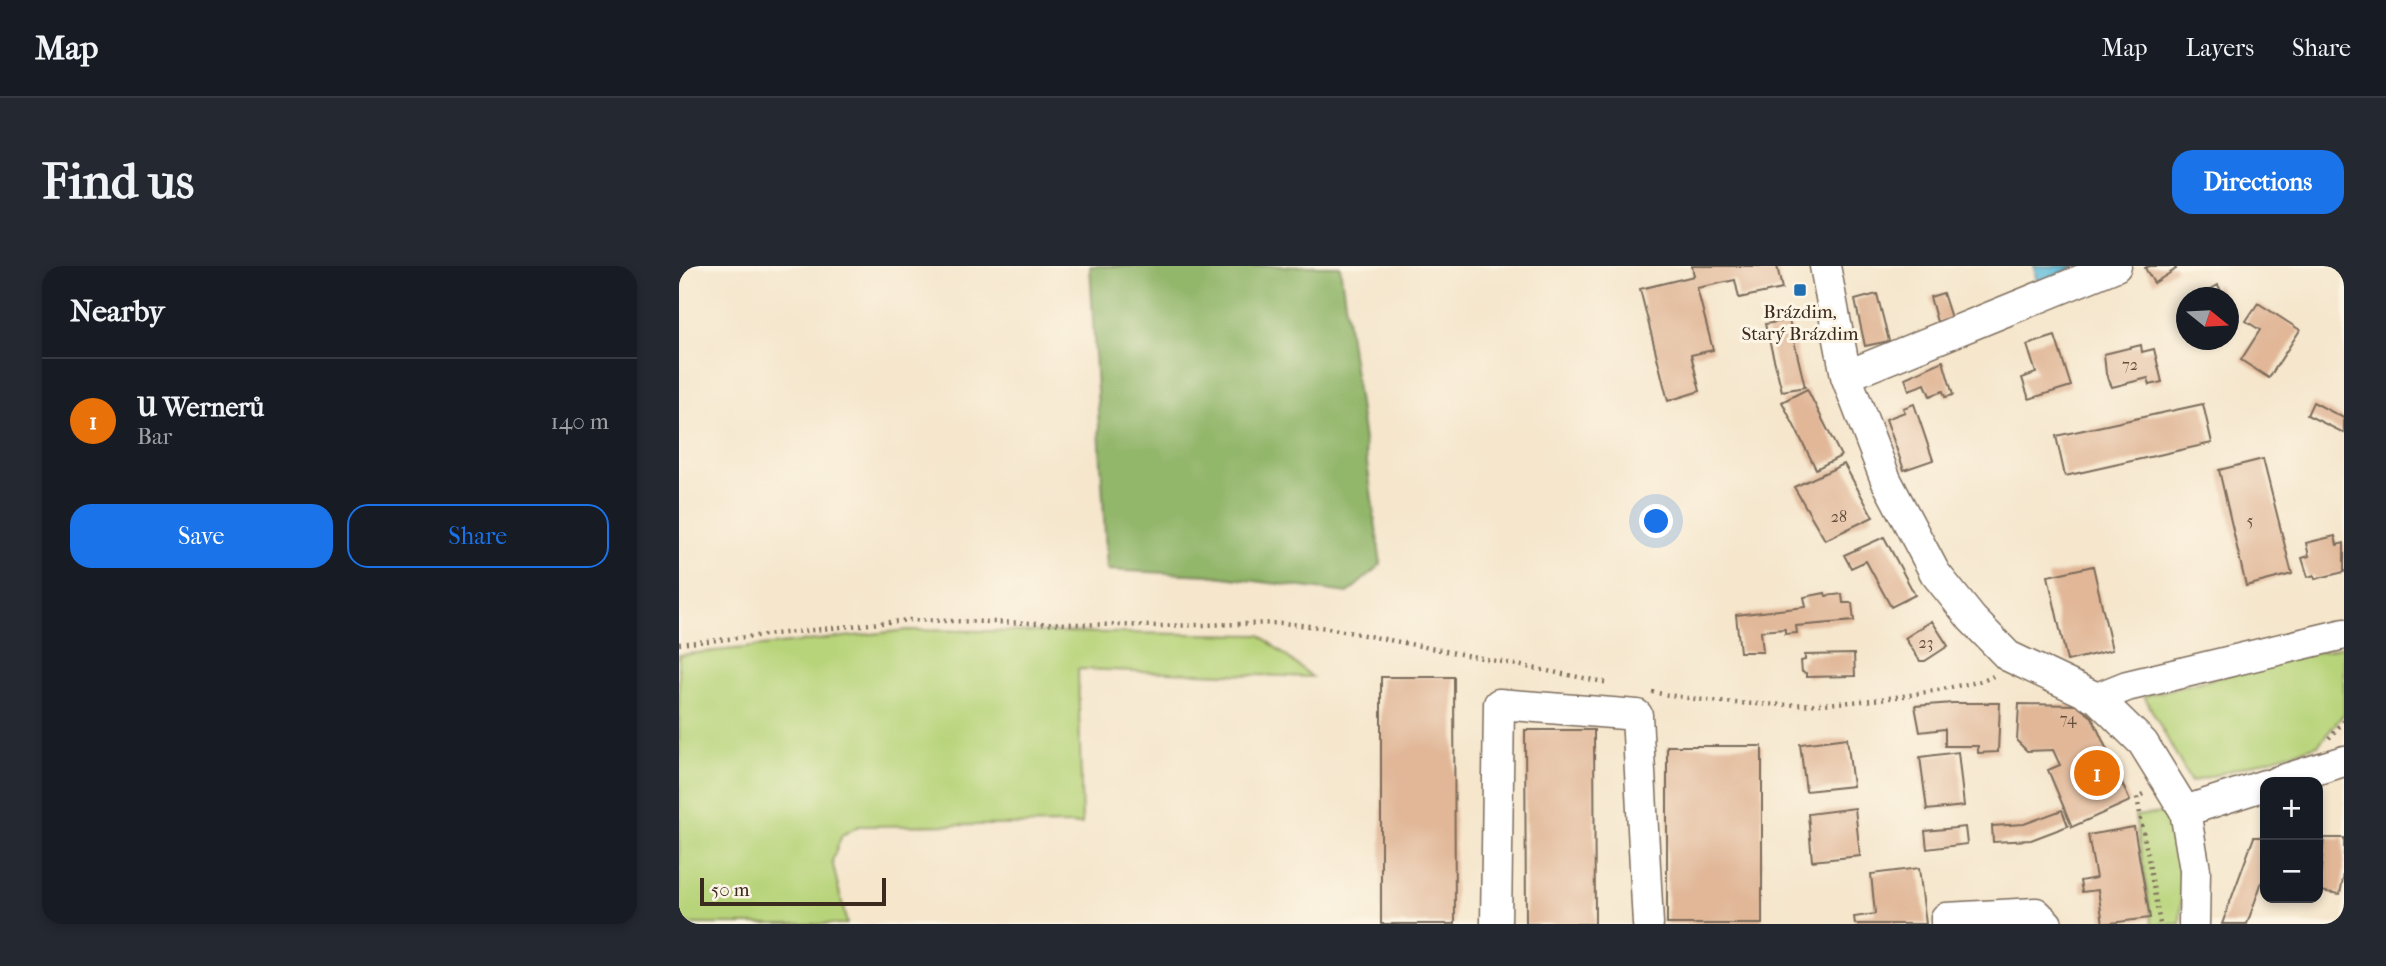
<!DOCTYPE html>
<html lang="en">
<head>
<meta charset="utf-8">
<style>
  :root { --surface:#171b24; --page:#242831; --text:#f1f3f6; --muted:#9ea1a6; --line:#363941; --accent:#1a73e8 }
  body { margin:0; font-family:"IM FELL French Canon",serif; background:var(--page); color:var(--text) }
  .controls { position:absolute; right:21px; bottom:21px; display:grid; overflow:hidden; border-radius:14px; box-shadow:0 4px 10px #0003 }
  .controls button { width:63px; height:63px; display:grid; place-items:center; padding:0; border:0; border-bottom:2px solid var(--line); background:var(--surface); color:var(--text); font:35px sans-serif }
  .compass { position:absolute; left:1497px; top:21px; width:63px; height:63px; border-radius:50%; background:var(--surface); box-shadow:0 4px 10px #0003; rotate:108deg }
  .scale { position:absolute; left:21px; bottom:18px; width:186px; box-sizing:border-box; padding-left:7px; border:4px solid #3b2a1e; border-top:0; font-size:19px; line-height:24px; white-space:nowrap; color:#3b2a1e; -webkit-text-stroke:5px #fcf5e5; paint-order:stroke }
  .you { position:absolute; left:978px; top:256px; width:24px; height:24px; margin:-18px; border:5px solid #fff; border-radius:50%; background:#1a73e8; box-shadow:0 0 0 10px #1a73e833 }
  .badge { display:grid; place-items:center; width:46px; height:46px; border-radius:50%; background:var(--accent); color:#fff; font-size:23px; font-weight:700 }
  .pin { position:absolute; translate:-50% -50%; border:4px solid #fff; box-shadow:0 2px 7px #0006 }
  .list { margin:0; padding:0; list-style:none }
  h2 { display:flex; justify-content:space-between; align-items:center; height:91px; margin:0; padding:0 28px; font-size:30px }
  h2 small { font-size:23px; font-weight:400; color:var(--muted) }
  .list li { display:grid; grid-template-columns:46px 1fr auto; gap:21px; align-items:center; box-sizing:border-box; height:126px; padding:0 28px; border-top:2px solid var(--line) }
  .list b { display:block; font-size:26px; white-space:nowrap }
  .list p { margin:0; font-size:23px; white-space:nowrap; color:var(--muted) }
  .list em { font-size:23px; font-style:normal; color:var(--muted) }
  .actions { display:flex; gap:14px; padding:21px 28px }
  .actions a { flex:1; padding:16px 0; border:2px solid var(--accent); border-radius:21px; text-align:center; font-size:24px; color:var(--accent) }
  .actions .main { background:var(--accent); color:#fff }
  .map { position:relative; flex:none; width:1665px; height:658px; overflow:hidden; border-radius:21px }
  header { display:flex; align-items:center; gap:42px; box-sizing:border-box; height:98px; padding:0 35px; background:var(--surface); border-bottom:2px solid var(--line) }
  header strong { font-size:33px }
  nav { display:flex; gap:38px; margin-inline-start:auto; font-size:24px }
  .intro { display:flex; align-items:center; justify-content:space-between; box-sizing:border-box; height:168px; padding:0 42px }
  h1 { margin:0; font-size:49px }
  .button { padding:18px 32px; border-radius:21px; background:var(--accent); color:#fff; font-size:24px; font-weight:700 }
  main { display:flex; gap:42px; padding:0 42px }
  aside { flex:1; background:var(--surface); border-radius:21px; box-shadow:0 4px 10px #0003 }
  .map>svg:first-child { display:block }
  .green { fill:#b8d47a; stroke:#7a7f4c; stroke-width:2 }
  .forest { fill:#92b66a; stroke:#667044; stroke-width:2 }
  .water { fill:#5cbada; stroke:#4c727c; stroke-width:2 }
  .building { fill:#e1b798 }
  .lines { fill:none; stroke-linecap:round; stroke-linejoin:round }
  .minor-casing { stroke:#7c6c5b; stroke-width:33 }
  .path { stroke:#7c6c5b; stroke-width:4.5; stroke-dasharray:2 5; stroke-linecap:butt }
  .minor { stroke:#fff; stroke-width:30 }
  .poi-dot { fill:#1f6fb2; stroke:#fcf5e5; stroke-width:2.5 }
  .labels { text-anchor:middle; dominant-baseline:central; stroke-width:6; stroke-linejoin:round; paint-order:stroke }
  .number-label { font-size:16px; fill:#644d3c }
  .poi-label { font-size:19px; fill:#3b2a1e; stroke:#fcf5e5 }
</style>
</head>
<body>
<header>
<strong>Map</strong>
<nav><a>Map</a><a>Layers</a><a>Share</a></nav>
</header>
<div class="intro"><h1>Find us</h1><a class="button">Directions</a></div>
<main>
<aside>
<h2>Nearby<small></small></h2>
<ul class="list">
<li><span class="badge" style="background:#e8710a">1</span><div><b>U Wernerů</b><p>Bar</p></div><em>140 m</em></li>
</ul>
<div class="actions"><a class="main">Save</a><a>Share</a></div>
</aside>
<div class="map">
<svg width="1665" height="658" viewBox="0 0 1665 658">
  <rect width="100%" height="100%" fill="#fcf5e5"/>
  <filter id="ink" filterUnits="userSpaceOnUse"><feTurbulence type="fractalNoise" baseFrequency=".0143" numOctaves="2"/><feDisplacementMap in="SourceGraphic" scale="14" xChannelSelector="R" yChannelSelector="G"/><feConvolveMatrix kernelMatrix="1 2 1 2 8 2 1 2 1" color-interpolation-filters="sRGB"/></filter>
  <filter id="wash" filterUnits="userSpaceOnUse"><feTurbulence type="fractalNoise" baseFrequency=".00686" numOctaves="4" result="noise"/><feDisplacementMap in="SourceGraphic" scale="28" xChannelSelector="R" yChannelSelector="G"/><feGaussianBlur stdDeviation="1.57" result="paint"/><feColorMatrix in="noise" values="0 0 0 0 0 0 0 0 0 0 0 0 0 0 0 0 0 1.4 0 .05"/><feComposite in="paint" operator="in"/></filter>
  <g filter="url(#wash)">
    <rect width="100%" height="100%" fill="#f5e6cc"/>
    <path class="green" d="M229 364 581 369 633 411 399 403 403 558 180 560 163 569 153 595 168 658H0V389Z
      M1665 380V448L1639 479 1512 516 1465 430Z
      M1483 547C1508 576 1503 622 1501 658H1473L1456 550Z"/>
    <path class="forest" d="M411 0H661L702 298 669 327 529 309 428 304Z"/>
    <path class="water" d="M1355 0H1397L1358 18Z"/>
    <g id="blocks">
      <path class="building" d="M1013 0H1098L1103 23 1060 32 1056 14 1018 22 1034 84 1012 89 1021 125 989 135 961 23 1015 10Z
        M1470 0H1495L1497 3 1475 17 1466 2Z
        M1539 19 1546 32H1516Z
        M1264 27 1272 52 1258 56 1251 31Z
        M1198 28 1210 75 1186 80 1176 34Z
        M1579 37 1621 64 1590 112 1562 94 1581 64 1567 55Z
        M1110 54 1126 121 1103 125 1086 58Z
        M1376 70 1392 120 1350 133 1343 112 1357 107 1348 79Z
        M1462 79 1463 86 1475 83 1483 116 1471 119 1469 112 1433 121 1427 108 1425 88Z
        M1264 95 1274 129 1266 131 1264 125 1251 130 1246 118 1230 124 1226 112Z
        M1128 123 1162 190 1137 203 1103 136Z
        M1634 136 1665 152V167L1628 149Z
        M1235 138 1254 194 1225 204 1207 153 1226 146 1224 142Z
        M1524 138 1533 177 1386 210 1377 170Z
        M1584 193 1613 308 1567 320 1540 204Z
        M1165 198 1194 251 1146 274 1115 221Z
        M1656 270 1658 279 1665 277V306L1636 313 1635 309 1629 311 1623 292 1630 290 1627 277Z
        M1205 271 1236 329 1212 341 1187 295 1172 302 1165 289Z
        M1414 300 1433 384 1388 395 1369 310Z
        M1146 327 1147 330 1163 328 1164 337H1173L1175 355 1117 360 1118 367 1106 368V363L1082 365 1084 386H1061L1057 349 1127 341 1125 331Z
        M1253 355 1269 380 1246 395H1241L1226 372Z
        M1175 388 1176 410 1127 411V407L1123 406 1122 395 1126 394V389Z
        M702 411H775L776 658H702Z
        M1274 437H1321L1319 486 1299 487V480H1266V463L1241 466 1236 440Z
        M1340 438 1397 439 1413 451 1451 535 1393 561 1369 504 1381 499 1374 484 1348 485 1338 475Z
        M846 464H915L916 658H847Z
        M1168 472 1174 520 1127 525 1121 478Z
        M988 480H1083V658H988Z
        M1279 486 1285 540 1248 544 1241 491Z
        M1176 542 1181 590 1133 595 1129 548Z
        M1383 544 1389 560 1352 574 1314 576 1313 560 1345 558Z
        M1286 561 1288 578 1248 583 1246 565Z
        M1455 561 1471 652 1424 658 1419 624 1403 626 1401 615 1417 612 1409 569Z
        M1575 571H1586V607L1568 658H1543Z
        M1645 572H1665V608L1661 628 1640 625Z
        M1240 602 1247 658H1176L1175 651 1196 648 1192 608Z"/>
    </g>
  </g>
  <g filter="url(#ink)">
    <use href="#blocks" fill-opacity="0" stroke="#7c6c5b" stroke-width="2"/>
    <g class="lines">
      <defs>
        <path id="minor" d="M1146 0 1167 110 1207 214 1256 307 1293 353 1329 390 1418 432 1464 477 1506 545 1516 604 1515 658
          M1167 110 1437 0
          M1418 432 1448 420 1665 368
          M1597 516 1665 495
          M1506 545 1586 519
          M817 658 820 438 958 449 969 658
          M1267 658V652L1357 647 1368 658"/>
      </defs>
      <use href="#minor" class="minor-casing"/>
      <path class="path" d="M0 378 230 354 480 360 602 357 649 362 930 417
        M973 426C1069 445 1177 442 1273 421 1285 418 1303 417 1314 410
        M1650 472 1665 455
        M1464 528 1458 531 1481 658"/>
      <use href="#minor" class="minor"/>
    </g>
  </g>
  <rect class="poi-dot" x="1114" y="17" width="14" height="14" rx="3.5"/>
  <g class="labels">
    <g class="number-label">
      <text x="1451" y="98">72</text>
      <text x="1160" y="250">28</text>
      <text x="1571" y="254">5</text>
      <text x="1247" y="376">23</text>
      <text x="1389" y="452">74</text>
    </g>
    <g class="poi-label">
      <text x="1121" y="46">Brázdim,<tspan x="1121" dy="22">Starý Brázdim</tspan></text>
    </g>
  </g>
</svg>
<div class="controls">
<button>+</button>
<button>−</button>
</div>
<svg class="compass" viewBox="-18 -18 36 36"><path d="M0-13l5 13h-10z" fill="#e53935"/><path d="M0 13l5-13h-10z" fill="#9ea1a6"/></svg>
<div class="scale">50 m</div>
<div class="you"></div>
<div class="pin badge" style="left:1418px;top:507px;background:#e8710a">1</div>
</div>
</main>
</body>
</html>
